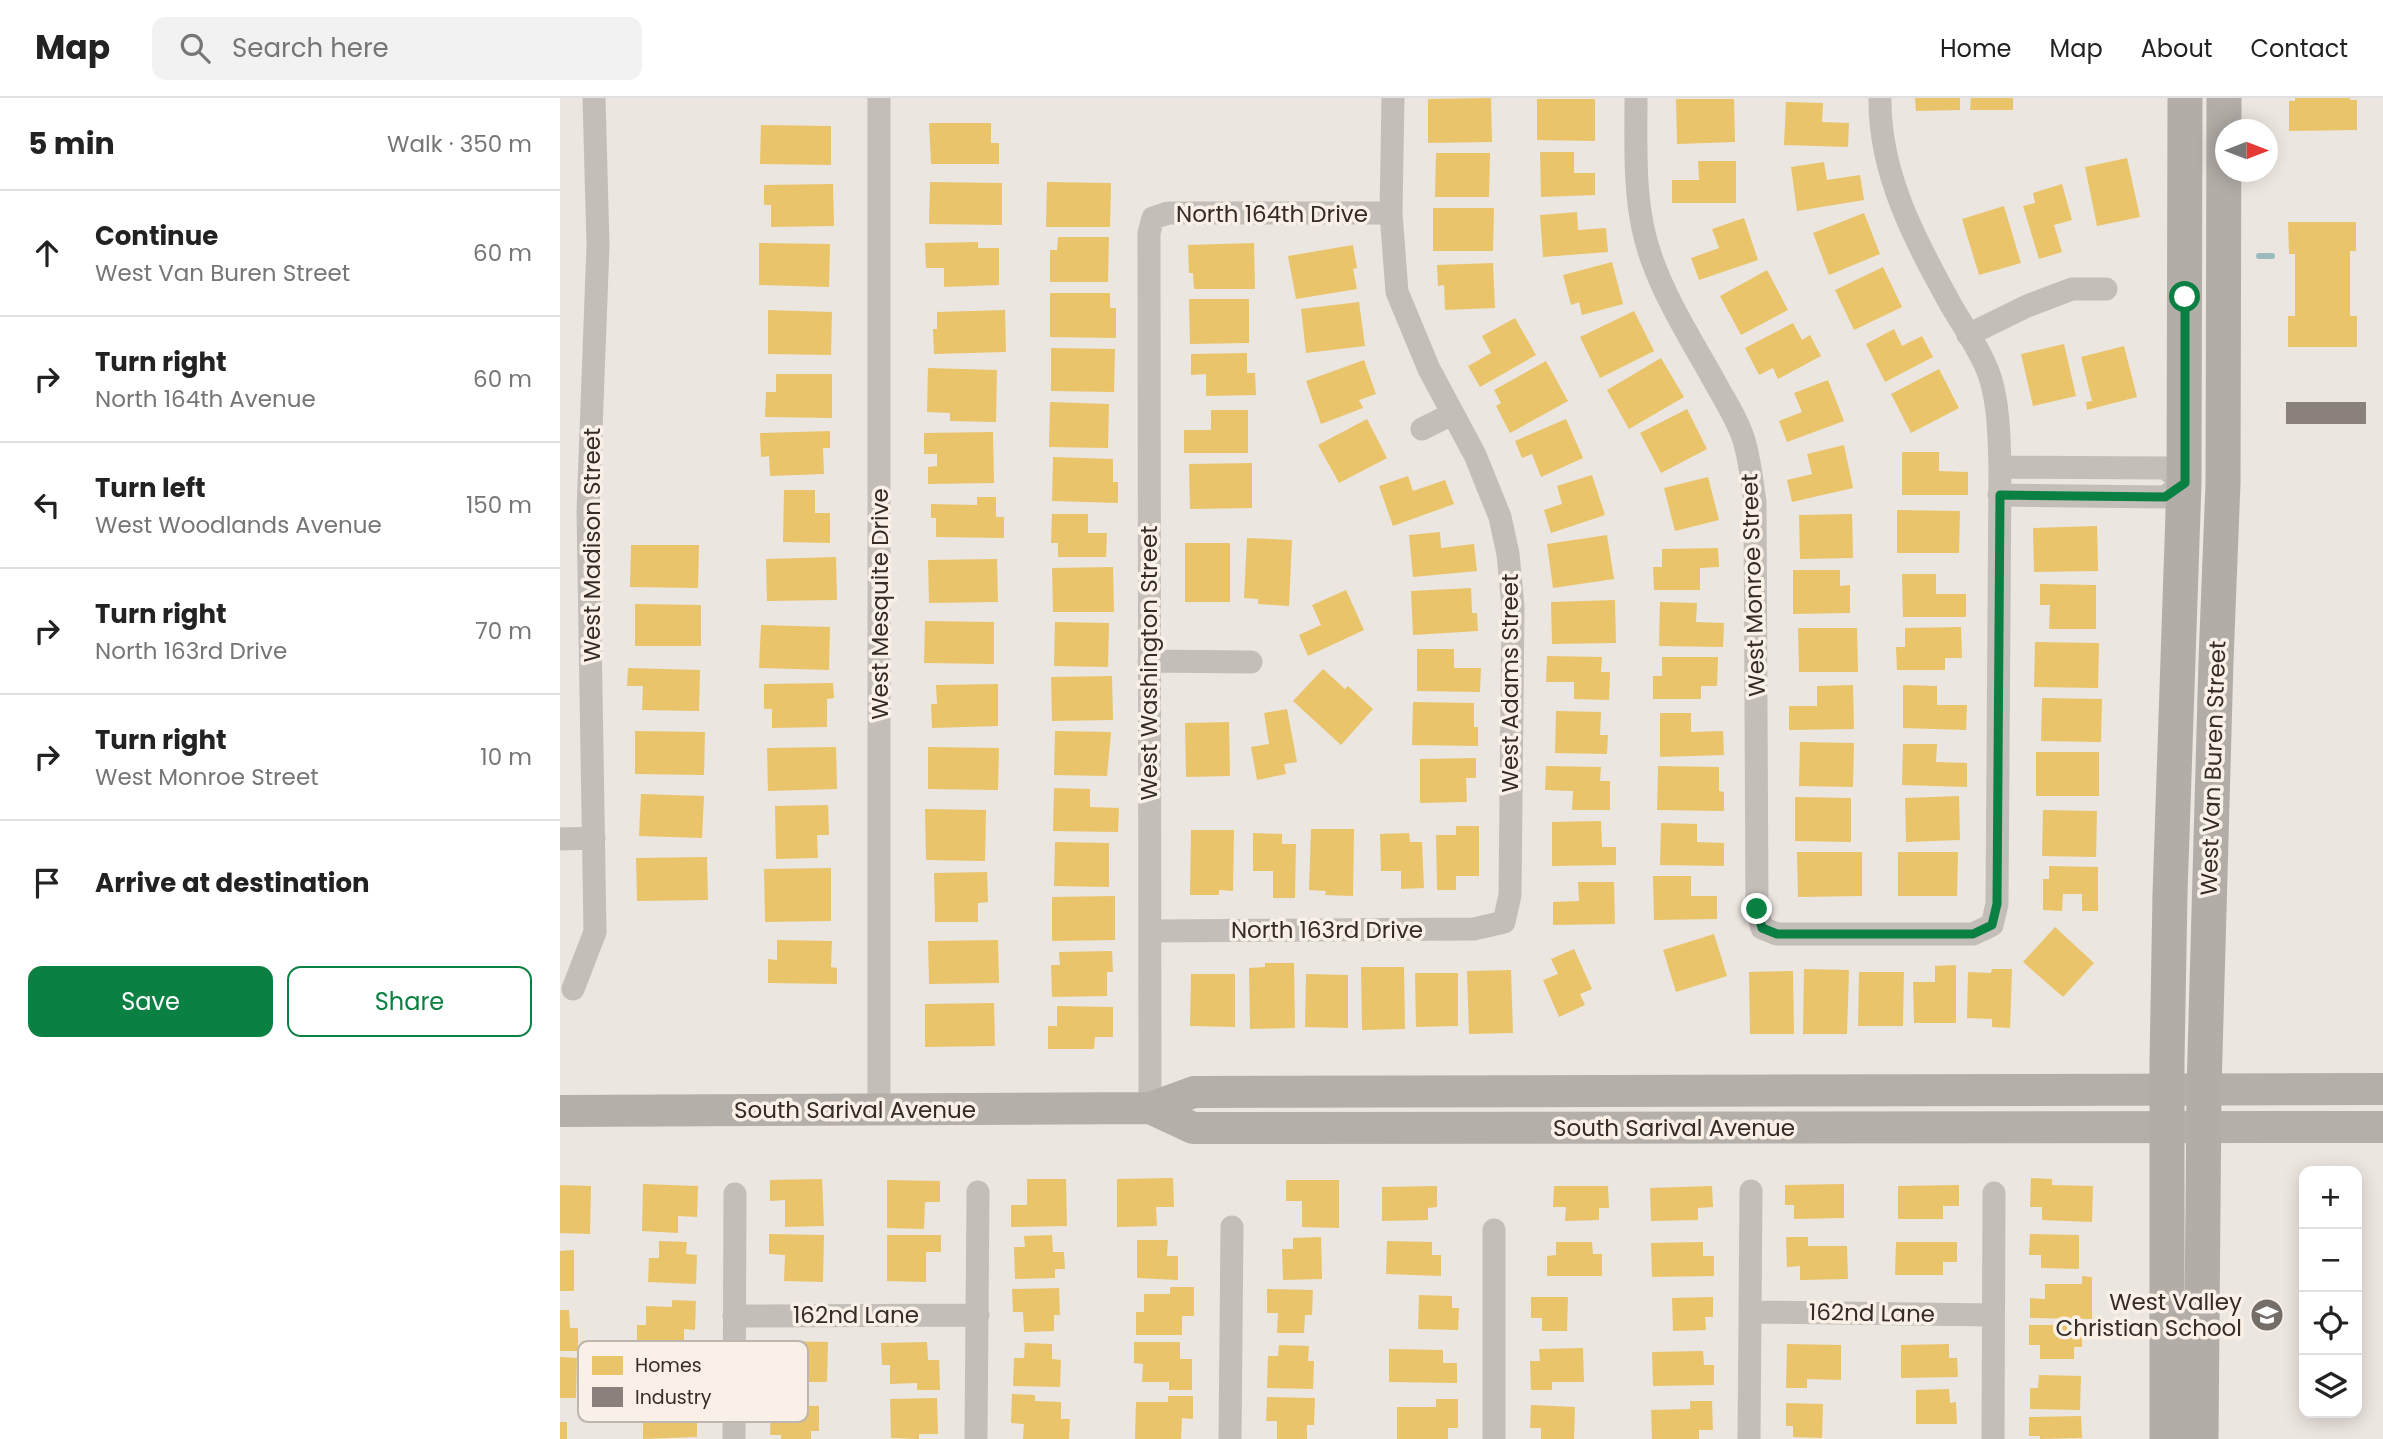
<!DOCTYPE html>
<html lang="en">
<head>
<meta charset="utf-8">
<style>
  :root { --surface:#fff; --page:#f2f2f2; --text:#222; --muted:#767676; --line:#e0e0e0; --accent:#0b8043 }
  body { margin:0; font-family:Poppins,sans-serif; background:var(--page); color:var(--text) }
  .controls { position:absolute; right:21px; bottom:21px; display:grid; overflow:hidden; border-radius:14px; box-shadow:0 4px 18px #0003 }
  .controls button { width:63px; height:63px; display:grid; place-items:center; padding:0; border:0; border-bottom:2px solid var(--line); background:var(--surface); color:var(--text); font:35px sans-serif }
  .compass { position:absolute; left:1655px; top:21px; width:63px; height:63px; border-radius:50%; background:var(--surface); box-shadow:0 4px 18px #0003; rotate:90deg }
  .stop { position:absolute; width:21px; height:21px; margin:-16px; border:5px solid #0b8043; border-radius:50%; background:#fff }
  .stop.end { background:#0b8043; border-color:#fff; box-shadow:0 2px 7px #0008 }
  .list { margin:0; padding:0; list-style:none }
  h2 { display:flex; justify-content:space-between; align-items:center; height:91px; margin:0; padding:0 28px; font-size:30px }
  h2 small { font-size:23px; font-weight:400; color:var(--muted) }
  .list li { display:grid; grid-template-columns:46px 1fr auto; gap:21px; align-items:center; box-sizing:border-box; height:126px; padding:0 28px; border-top:2px solid var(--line) }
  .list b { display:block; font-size:26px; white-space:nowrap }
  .list p { margin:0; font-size:23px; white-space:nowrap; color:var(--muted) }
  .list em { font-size:23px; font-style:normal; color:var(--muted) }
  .actions { display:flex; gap:14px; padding:21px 28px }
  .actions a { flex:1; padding:16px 0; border:2px solid var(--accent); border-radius:14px; text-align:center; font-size:24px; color:var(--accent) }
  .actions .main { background:var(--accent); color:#fff }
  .icon { flex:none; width:38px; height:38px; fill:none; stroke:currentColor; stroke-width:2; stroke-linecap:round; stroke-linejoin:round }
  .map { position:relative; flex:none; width:1823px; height:1341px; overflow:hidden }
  header { display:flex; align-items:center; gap:42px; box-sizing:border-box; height:98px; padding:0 35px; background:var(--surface); border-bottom:2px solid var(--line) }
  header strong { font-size:33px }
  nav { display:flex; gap:38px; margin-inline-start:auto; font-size:24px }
  .search { width:490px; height:63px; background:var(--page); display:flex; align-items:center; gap:18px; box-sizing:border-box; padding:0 24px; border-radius:14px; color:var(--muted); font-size:26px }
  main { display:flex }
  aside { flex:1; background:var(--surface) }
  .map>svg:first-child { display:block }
  .homes { fill:#e9c46a }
  .industry { fill:#8a817c }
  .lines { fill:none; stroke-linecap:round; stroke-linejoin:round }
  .stream { stroke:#9dbbbc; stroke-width:6 }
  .minor { stroke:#c4beb9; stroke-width:23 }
  .secondary { stroke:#b5afaa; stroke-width:32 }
  .primary { stroke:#b3ada8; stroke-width:35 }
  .route { stroke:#0b8043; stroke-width:9 }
  .labels { text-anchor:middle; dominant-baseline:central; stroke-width:7; stroke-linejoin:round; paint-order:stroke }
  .street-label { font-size:23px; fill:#352c28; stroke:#f9f1e7 }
  .poi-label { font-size:23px; fill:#352c28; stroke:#f9f1e7; text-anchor:end }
  .key { fill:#f9f1e7; stroke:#beb6ae; stroke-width:2 }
  .key-label { font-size:19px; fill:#352c28 }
</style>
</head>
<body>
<header>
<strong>Map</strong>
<div class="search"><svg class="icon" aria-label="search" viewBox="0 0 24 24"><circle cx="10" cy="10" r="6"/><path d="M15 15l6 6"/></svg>Search here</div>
<nav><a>Home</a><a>Map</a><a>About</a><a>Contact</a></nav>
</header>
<main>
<aside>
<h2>5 min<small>Walk · 350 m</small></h2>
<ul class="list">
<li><svg class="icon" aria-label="ahead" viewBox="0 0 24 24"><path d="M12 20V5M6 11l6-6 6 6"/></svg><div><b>Continue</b><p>West Van Buren Street</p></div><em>60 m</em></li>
<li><svg class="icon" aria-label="right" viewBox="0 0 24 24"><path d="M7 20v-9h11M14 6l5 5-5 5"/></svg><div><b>Turn right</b><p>North 164th Avenue</p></div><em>60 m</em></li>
<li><svg class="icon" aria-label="left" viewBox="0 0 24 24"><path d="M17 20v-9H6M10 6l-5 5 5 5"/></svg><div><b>Turn left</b><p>West Woodlands Avenue</p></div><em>150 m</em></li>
<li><svg class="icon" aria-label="right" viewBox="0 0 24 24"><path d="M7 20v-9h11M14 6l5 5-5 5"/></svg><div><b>Turn right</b><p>North 163rd Drive</p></div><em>70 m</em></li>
<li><svg class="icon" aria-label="right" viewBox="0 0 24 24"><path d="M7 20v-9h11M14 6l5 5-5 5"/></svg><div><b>Turn right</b><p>West Monroe Street</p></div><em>10 m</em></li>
<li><svg class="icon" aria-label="arrive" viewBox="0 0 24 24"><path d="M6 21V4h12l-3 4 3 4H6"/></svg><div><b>Arrive at destination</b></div></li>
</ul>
<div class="actions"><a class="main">Save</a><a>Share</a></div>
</aside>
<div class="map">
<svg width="1823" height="1341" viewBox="0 0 1823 1341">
  <rect width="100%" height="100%" fill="#ece6e0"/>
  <path class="homes" d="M931 0 932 44 868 45V1Z
    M1355 0H1400V12L1356 13Z
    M1411 0H1453V12H1410Z
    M1735 0H1790V2H1797V32L1729 33V3H1735Z
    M977 1H1035V43L977 42Z
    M1116 1H1174L1175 44 1117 46Z
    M1226 4 1263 5 1262 24 1289 25 1288 49 1224 47Z
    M369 25H431V45H439V66H371Z
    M201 27 271 28V67L200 66Z
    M980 54H1014V75H1035V97L981 99Z
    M876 55H930L929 99H875Z
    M1567 60 1580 119 1537 128 1525 69Z
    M1138 63H1176V105H1112V82H1139Z
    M1264 64 1267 82 1300 77 1304 102 1237 113 1231 69Z
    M370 84 442 85V127L369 126Z
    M487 84 551 85 550 129H486Z
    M273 86 274 128 211 129V107H204V87Z
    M1502 86 1512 122 1494 127 1502 154 1479 161 1463 108 1475 105 1473 95Z
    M1444 108 1461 165 1419 177 1402 121Z
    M873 110H934L933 153H873Z
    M1017 114 1018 132 1046 130 1048 154 983 159 980 117Z
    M1304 115 1320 156 1269 177 1253 135Z
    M1184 120 1198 162 1139 182 1131 160 1159 150 1152 131Z
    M1728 124H1796V153H1790V218H1797V249H1728V218H1735V156H1729Z
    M498 139H549L548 184H490V152H497Z
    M418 144V150H439V187L384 189V170H366L365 145Z
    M199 145 270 146 269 189 199 187Z
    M694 145 695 191H634L633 175H629L628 147Z
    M793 147 797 170 793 171 797 191 736 201 728 158Z
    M1052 164 1063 206 1022 217 1019 204 1011 207 1003 177Z
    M933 165 935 210 885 212 884 187 878 188 877 167Z
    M1323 169 1342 209 1294 232 1275 192Z
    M1207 172 1228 212 1181 237 1160 198Z
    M490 195H550V210H556V240L490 239Z
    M629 201H689V245L630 246Z
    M799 204 805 248 746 255 741 211Z
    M208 212 272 214 271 257 208 256Z
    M445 212 446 254 374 256 373 231H377V214Z
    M1074 213 1094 253 1040 280 1020 239Z
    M955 220 976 257 920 289 908 268 931 255 922 238Z
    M1233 225 1242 242 1250 237 1261 258 1218 281 1213 270 1199 277 1185 250Z
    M1334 231 1342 248 1362 238 1373 259 1325 284 1306 246Z
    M1504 246 1516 298 1473 308 1461 256Z
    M1564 248 1577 299 1527 312 1526 304 1532 303 1521 259Z
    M491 250 555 251 554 294 491 293Z
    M687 255V275H695L696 297 646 298V276L631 277V256Z
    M1101 260 1124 299 1069 331 1047 292Z
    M804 262 816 296 799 302 803 310 761 326 746 283Z
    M986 263 1008 303 950 335 936 308 941 305 934 292Z
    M368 270 437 272 436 324 390 323V315L367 314Z
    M1379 271 1399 310 1351 335 1331 296Z
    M216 276H272V320L205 319 206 294H216Z
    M1268 282 1284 323 1227 344 1219 323 1242 314 1234 295Z
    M490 304 549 306 548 350 489 349Z
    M1127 311 1147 351 1101 375 1080 335Z
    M651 312H688V355H624V332H651Z
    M807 321 827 360 779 385 758 347Z
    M1006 321 1023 360 981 379 972 356 962 360 955 343Z
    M270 333V350H263L264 376 210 378 209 358 201 359 200 335Z
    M433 334 434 385 368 386V369L377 368V356H364V335Z
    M1284 347 1293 390 1232 404 1227 382 1252 376 1247 356Z
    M1342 354H1379V373L1408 374V397H1342Z
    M493 359 553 361V384H558V405L492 403Z
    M692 365V410L630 411 629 366Z
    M1032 377 1045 417 991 435 984 412 1002 406 997 388Z
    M848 378 853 393 885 382 894 406 833 428 819 388Z
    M1148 379 1159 422 1115 433 1104 390Z
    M224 392H255V415H270V445L223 444Z
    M417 399H436V419H444V440L376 439V420H371V406L417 407Z
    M1337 412 1400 413 1399 455H1337Z
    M492 416H528V435H547L546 459H498V445H491Z
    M1292 416 1293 460 1240 461 1239 417Z
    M1537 428 1538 473 1474 474 1473 430Z
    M880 434 881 450 914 446 917 473 853 479 849 437Z
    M1047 437 1054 481 993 490 987 446Z
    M687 440 732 442 729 508 698 506V501L684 500Z
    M625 445H670V504H625Z
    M71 447H139L138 490 70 489Z
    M1158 450 1159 469 1140 470V492H1094L1093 469H1102V451Z
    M276 459 277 502 207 503 206 461Z
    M437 461 438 504 369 505 368 462Z
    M553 469 554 514H493L492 470Z
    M1233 472H1280V488L1290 487V515L1233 516Z
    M1342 476H1376V496H1406V519H1343Z
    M1480 486 1536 487V531H1489L1490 507H1480Z
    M911 490 912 515H917L918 533 853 537 851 493Z
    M786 492 804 532 748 558 739 537 761 527 752 507Z
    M1055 502 1056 545 992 546 991 504Z
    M1100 504 1137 505 1136 524 1164 525 1163 549 1099 548Z
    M75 506 141 507V548H75Z
    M365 523 434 524V566L364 565Z
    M495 524 549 525 548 569 494 568Z
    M201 527 270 529 269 572 199 570Z
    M1401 529 1402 560H1385V572H1337L1336 549H1345V530Z
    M1238 530H1297L1298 574H1239Z
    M1475 544 1539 545 1538 590 1474 589Z
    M857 551H894V570H921L920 594 857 593Z
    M987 558 1042 559 1041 574H1050L1049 602 1014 601V584H986Z
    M1102 559H1158L1157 588H1141V601H1093V578H1102Z
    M68 570 140 572 139 613 82 612 83 588H67Z
    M763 571 785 591 788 588 813 611 781 647 733 603Z
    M552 578 553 622 492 623 491 579Z
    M273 585 274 600 267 601V629L212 630V611H204V586Z
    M438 586V628L372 630 371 606H377L376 587Z
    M1293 587 1294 631 1229 632V608H1257V588Z
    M1343 587 1377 588V607H1407L1406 632 1343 630Z
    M1482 600 1542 601 1541 644 1481 643Z
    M853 604 914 605V629H918V648L852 647Z
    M727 611 737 664 724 666 726 676 697 682 691 649 709 646 704 615Z
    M996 613 1041 614 1040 637H1048L1047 656 995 655Z
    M1100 615H1131V634L1163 633 1164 657 1100 659Z
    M669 624 670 678 626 679 625 625Z
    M75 633 145 634 144 677 75 676Z
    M495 633 551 634 547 678 494 677Z
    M1240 644 1294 645 1293 689 1239 688Z
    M1343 646H1377L1376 664 1407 665V689L1342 687Z
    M276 649 277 691 208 693 207 650Z
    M368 649 439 650 438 692 368 691Z
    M1476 654H1539V698H1476Z
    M916 660V680H906L907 704 860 705V661Z
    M986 668 1041 669 1040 683H1050V712H1012L1013 693 985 692Z
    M1098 668 1159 669V693L1164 694V713L1097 712Z
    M494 690 530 691V709L559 710 558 734 493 733Z
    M81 696 144 698 142 740 79 738Z
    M1399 698 1400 742 1346 744 1345 700Z
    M1235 699 1291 700V744L1235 743Z
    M268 707 269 737H257L258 760 216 761 215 708Z
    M365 711 426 712 425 763 366 762Z
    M1483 712 1537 713 1536 759 1482 758Z
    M1041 723 1042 749H1056V767L992 768V724Z
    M1101 725 1137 726V744L1164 745V768L1100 767Z
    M896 728H919V778H896V792H877L876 737H896Z
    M751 731H794L793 798 765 797 766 793 749 792Z
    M631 732H674L673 793 659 792V797H630Z
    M693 735 722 736V746H736L735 800H713V773H693Z
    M849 735 850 744H862L864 790 841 791V773H821L820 736Z
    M495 744 549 745V789L494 788Z
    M1237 754H1302V798L1238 799Z
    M1338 754H1398L1397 798H1338Z
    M147 759 148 802 77 803 76 760Z
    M1489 768 1538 769V813H1522V796H1503L1502 813 1483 812V781H1489Z
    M271 770V823L205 824 204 771Z
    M427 774 428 804 418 805V824H375L374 775Z
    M1093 778H1131V798H1157V821L1094 822Z
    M1018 784H1054L1055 826 993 827V804L1019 803Z
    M555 798V842L492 843V799Z
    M1495 829 1534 865 1503 899 1463 864Z
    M1154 836 1167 878 1116 894 1103 852Z
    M217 842 272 843 271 869 277 870V886L208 885V861L217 862Z
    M438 842 439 885 369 886 368 843Z
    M1014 851 1032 891 1020 896 1025 907 999 919 983 882 998 876 991 861Z
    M552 853 553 874H547V898L492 899 491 867H500L499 854Z
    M705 865H734L735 930 690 931 689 870 705 869Z
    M1396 867V925H1354L1353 884H1375V868Z
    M801 869H844L845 931 802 932Z
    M1244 871 1289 872 1287 936H1243Z
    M1432 871H1452L1450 930 1432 929V921L1407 920 1408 874 1431 875Z
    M951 872 953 935 909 936 907 873Z
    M1233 873 1234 936H1190L1189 874Z
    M1299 874H1344L1343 928H1298Z
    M855 875H898V928L856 929Z
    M631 876H675V929L630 928Z
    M746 876 788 877V930L745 929Z
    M434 905 435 948 365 949V906Z
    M497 908 553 909V939H535L534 951H488V928H497Z
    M613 1080 614 1109H596L597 1128 557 1129V1081Z
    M1471 1080 1492 1081V1087L1533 1088 1532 1124 1482 1122V1109H1470Z
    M262 1081 264 1128 225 1129V1102L210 1103V1082Z
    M467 1081H506L507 1128 451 1129V1107H467Z
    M327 1082 380 1083V1104H365L364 1131 327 1130Z
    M726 1082H779V1130L742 1129V1103H726Z
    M83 1086 138 1088 137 1119 118 1118V1135L82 1133Z
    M1284 1086V1120L1234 1121V1107H1225V1087Z
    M0 1087 31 1088 30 1136 0 1135Z
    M1399 1087V1108H1383V1121H1338V1088Z
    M877 1088V1109L868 1110V1122L822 1123V1089Z
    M994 1088H1048L1049 1110H1039V1122L1005 1123 1006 1109H993Z
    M1152 1088 1153 1109 1138 1110V1122L1091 1123 1090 1090Z
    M209 1136 264 1137 263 1184 224 1183 225 1157 209 1156Z
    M1470 1136 1519 1137V1171L1481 1170V1157H1469Z
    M327 1137H381V1154H366V1184L327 1183Z
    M492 1137 493 1154H504L505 1171H495V1180L455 1181 454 1149H465L464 1138Z
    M761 1139 762 1181 723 1182 722 1151H733V1140Z
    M1226 1139H1248V1148H1287L1288 1181 1240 1182V1168L1227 1169Z
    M577 1142H608L607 1158H618V1182L577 1180Z
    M99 1143 127 1144 126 1156 137 1157 136 1186 88 1184 89 1160H99Z
    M827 1143 872 1144V1157H881V1178L826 1176Z
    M996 1144H1032L1033 1156H1042V1178H987V1158L996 1157Z
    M1143 1144V1158H1154V1178L1092 1179 1091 1145Z
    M1336 1144H1397V1164H1383V1177H1335Z
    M14 1152V1193H0V1153Z
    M1522 1178 1532 1179V1221L1470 1220V1200L1485 1201V1186H1522Z
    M610 1189H634V1218H622V1237H576V1214H584V1196H610Z
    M499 1190 500 1217H494V1233L464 1234 463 1214H453L452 1191Z
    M707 1191 753 1192 752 1217H745L744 1235H717L718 1215H707Z
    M859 1197 892 1198V1210H899L898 1232 858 1231Z
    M971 1199H1008L1007 1233H982V1220H971Z
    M1153 1199V1219H1145L1146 1232 1113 1233 1112 1200Z
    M112 1202 136 1203 135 1232 124 1231V1250L77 1249V1227H86V1208L112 1209Z
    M0 1212H9L10 1230H18V1253H0Z
    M1469 1227H1522V1249H1514V1261H1480V1247H1469Z
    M222 1243 268 1244 267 1284H235V1291H209V1262H221Z
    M367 1244 368 1262H379L380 1292H357V1285L330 1286V1267H322L321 1245Z
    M574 1244H620V1261H632V1292H609V1284H582L583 1266 574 1265Z
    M465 1245 492 1246V1261L501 1262 500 1289 453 1288 454 1260H464Z
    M1227 1246 1281 1247V1282L1247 1281V1290H1226Z
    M1389 1246V1260H1397L1398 1279 1341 1280V1247Z
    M719 1247 749 1248 748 1263H754L753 1291 707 1290 708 1258H718Z
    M1023 1250 1024 1284H992V1292H971L970 1263H980L979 1251Z
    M829 1251 883 1252V1265H897V1285L829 1284Z
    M1143 1253 1144 1267H1154V1287L1093 1288 1092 1254Z
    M0 1259 17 1260 16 1300H0Z
    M1479 1277 1521 1278 1520 1312 1470 1311V1290H1478Z
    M1389 1291 1390 1305 1396 1304 1397 1326H1356V1292Z
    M452 1296 475 1297V1303L501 1304V1321H510L509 1341H463L464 1326 451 1325Z
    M608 1298H633V1321L622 1320 621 1341H575L576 1304H608Z
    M707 1299 755 1300 754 1327H747V1341H717V1323H706Z
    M377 1300 378 1336H359V1341L331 1340 330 1301Z
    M876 1301H898V1330H888V1341H837V1309H876Z
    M1130 1303H1152L1153 1332H1139V1341H1092L1091 1312 1130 1311Z
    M1226 1305 1263 1306 1262 1340 1233 1339V1328H1226Z
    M211 1307 259 1308V1333H251V1341H221V1337H210Z
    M971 1307 1015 1309 1014 1341H981V1330H970Z
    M83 1317H137V1339L83 1341Z
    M1521 1318 1522 1340 1480 1341V1338H1469V1319Z
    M0 1324H7V1341H0Z"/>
  <path class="industry" d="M1726 304H1806V326H1726Z"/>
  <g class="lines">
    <path class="stream" d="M1699 158H1712"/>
    <path class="minor" d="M319 0V1011
      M1076 0C1076 53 1073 109 1091 159 1107 205 1134 246 1157 288 1167 306 1180 326 1185 346 1190 364 1192 384 1195 404L1197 811 1202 830 1217 836H1413L1432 827 1437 806 1440 369C1439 339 1439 308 1430 279 1422 255 1405 231 1392 209 1356 144 1319 76 1320 0
      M1408 237 1467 208 1512 191H1546
      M862 331 892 316
      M1439 397 1605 399 1624 385 1605 370 1440 369
      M589 563 691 564
      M0 741 34 740
      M590 833 914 831 944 824 950 797 953 509 948 456 940 419 915 357 869 271 837 194 831 115 833 0
      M13 891 35 834 28 413 38 147 34 0
      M590 1010 589 135 593 120 608 115H831
      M1191 1214 1433 1217
      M174 1218 418 1217
      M174 1341 175 1096
      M416 1341 418 1094
      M670 1341 672 1129
      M934 1341V1132
      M1189 1341 1191 1093
      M1433 1341 1434 1095"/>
    <path class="secondary" d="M590 1010 633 1030 1823 1029
      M0 1013 590 1010 634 994 1823 991"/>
    <path class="primary" d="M1607 1341V965L1610 796 1624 385 1625 0
      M1641 1341 1644 992 1656 563 1663 385 1664 0"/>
  </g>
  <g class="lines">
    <path class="route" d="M1197 811 1202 830 1217 836H1413L1432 827 1437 806 1440 397 1605 399 1625 385V199"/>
  </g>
  <defs>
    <symbol id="school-disc" viewBox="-11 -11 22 22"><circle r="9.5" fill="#756d68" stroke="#f9f1e7"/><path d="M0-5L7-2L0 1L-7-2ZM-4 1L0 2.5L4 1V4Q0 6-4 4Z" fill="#fff"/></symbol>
  </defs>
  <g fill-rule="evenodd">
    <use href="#school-disc" x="1688" y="1198" width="38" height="38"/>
  </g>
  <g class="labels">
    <g class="street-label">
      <text x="712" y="116">North 164th Drive</text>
      <text transform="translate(32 447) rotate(-90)">West Madison Street</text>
      <text transform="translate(1193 487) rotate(-92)">West Monroe Street</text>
      <text transform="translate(320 506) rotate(-90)">West Mesquite Drive</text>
      <text transform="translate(589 565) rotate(-90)">West Washington Street</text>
      <text transform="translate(950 585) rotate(-90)">West Adams Street</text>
      <text transform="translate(1653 670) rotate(-88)">West Van Buren Street</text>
      <text x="767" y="832">North 163rd Drive</text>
      <text x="295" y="1012">South Sarival Avenue</text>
      <text x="1114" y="1030">South Sarival Avenue</text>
      <text transform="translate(1312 1215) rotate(1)">162nd Lane</text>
      <text x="296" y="1217">162nd Lane</text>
    </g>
    <g class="poi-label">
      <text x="1682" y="1204">West Valley<tspan x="1682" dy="26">Christian School</tspan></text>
    </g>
  </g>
  <rect x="18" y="1243" width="230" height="81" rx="10" class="key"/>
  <rect x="32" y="1258" width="31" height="19" fill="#e9c46a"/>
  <rect x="32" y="1289" width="31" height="20" fill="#8a817c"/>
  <g class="key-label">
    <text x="75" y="1274">Homes</text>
    <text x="75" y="1306">Industry</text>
  </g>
</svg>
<div class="controls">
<button>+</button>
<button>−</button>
<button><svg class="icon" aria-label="locate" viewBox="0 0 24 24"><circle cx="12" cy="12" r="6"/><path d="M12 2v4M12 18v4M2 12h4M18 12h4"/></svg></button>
<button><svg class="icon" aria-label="layers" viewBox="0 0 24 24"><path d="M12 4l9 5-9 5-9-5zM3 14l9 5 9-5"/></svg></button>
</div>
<svg class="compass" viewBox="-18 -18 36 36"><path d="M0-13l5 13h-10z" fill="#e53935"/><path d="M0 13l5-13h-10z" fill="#767676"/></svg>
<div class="stop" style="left:1625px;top:199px"></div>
<div class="stop end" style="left:1197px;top:811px"></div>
</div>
</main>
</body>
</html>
